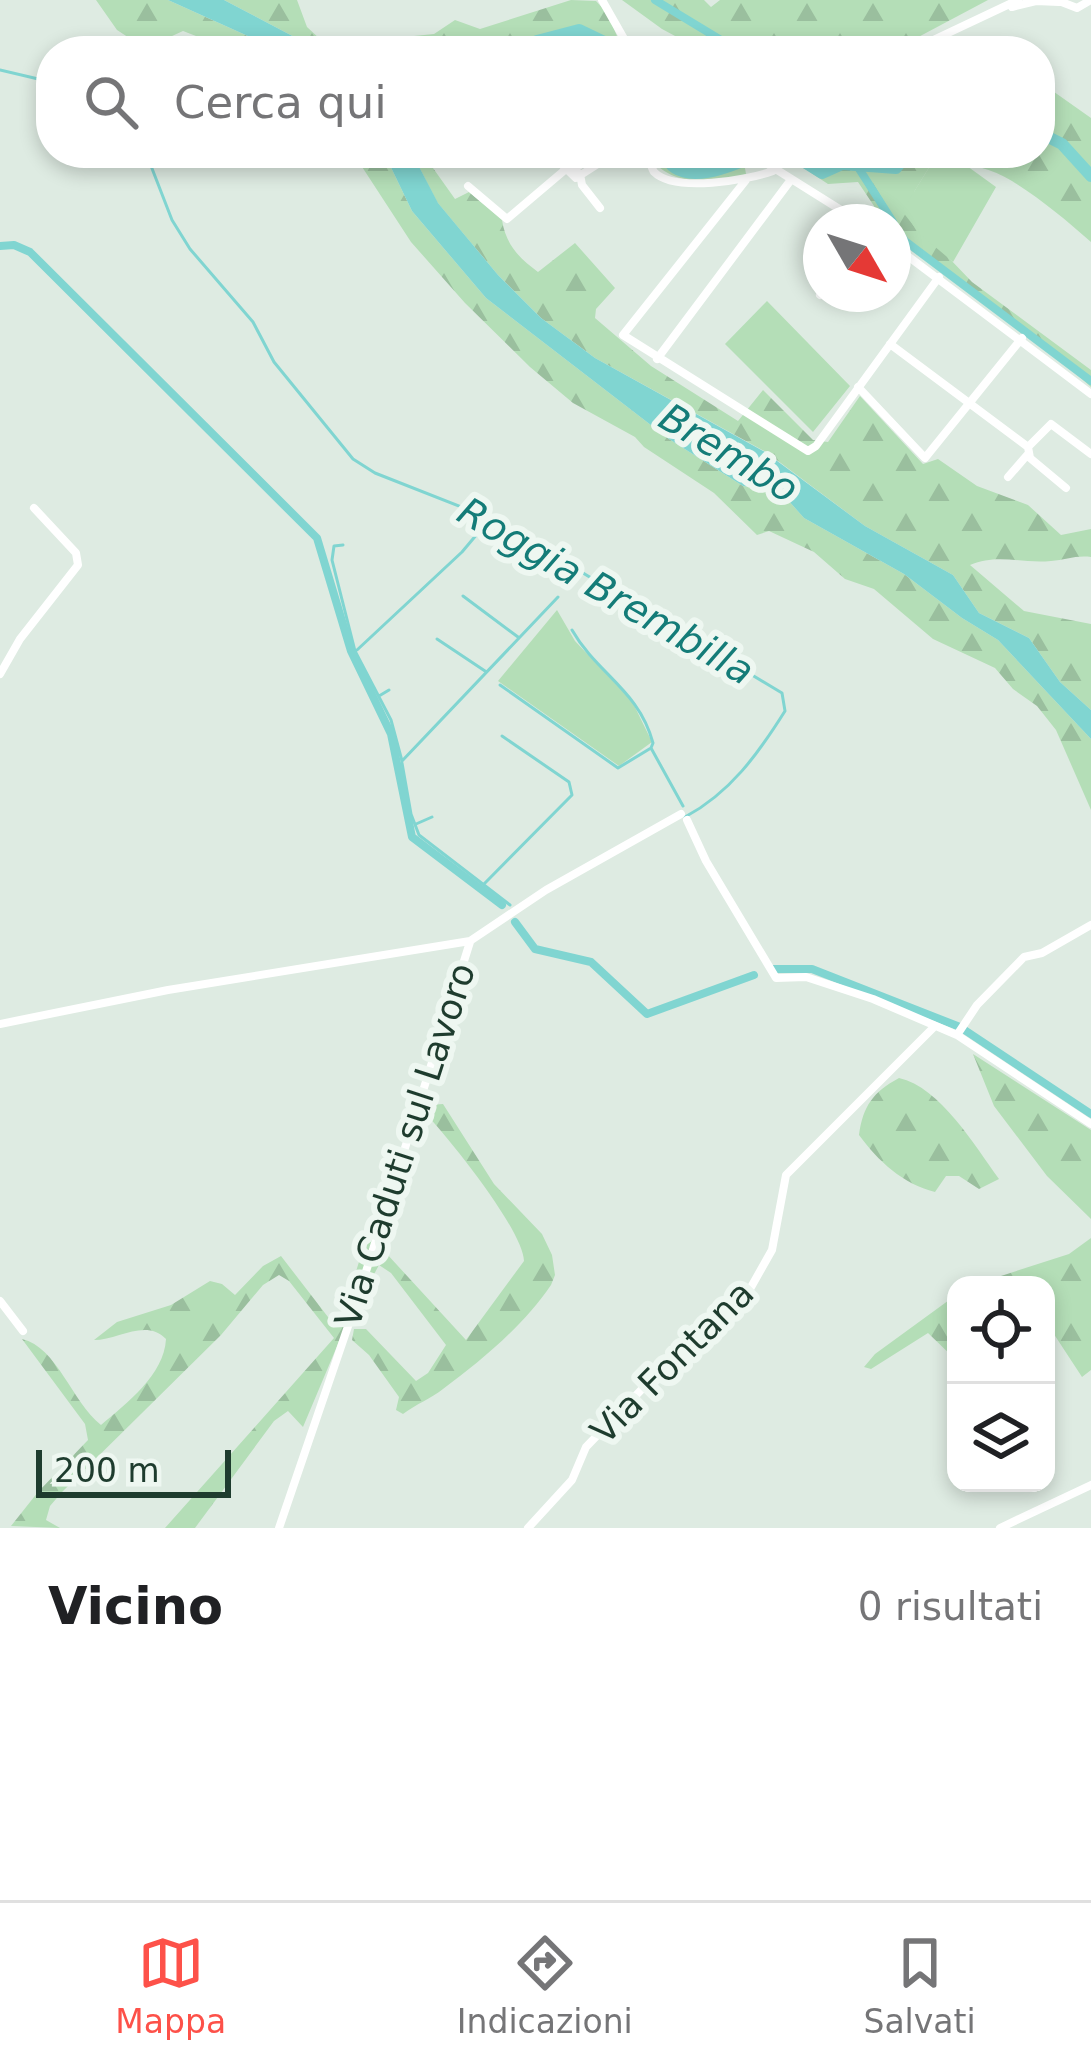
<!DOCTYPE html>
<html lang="it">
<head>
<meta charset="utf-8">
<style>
  :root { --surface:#fff; --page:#f6f6f6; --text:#202124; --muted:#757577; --line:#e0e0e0; --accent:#fd5149 }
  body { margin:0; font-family:"DejaVu Sans",sans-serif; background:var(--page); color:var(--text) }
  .controls { position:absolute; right:36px; bottom:36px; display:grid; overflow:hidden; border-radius:24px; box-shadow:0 6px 18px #0003 }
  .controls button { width:108px; height:108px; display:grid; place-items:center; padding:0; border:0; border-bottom:3px solid var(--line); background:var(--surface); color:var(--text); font:60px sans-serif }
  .compass { position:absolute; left:803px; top:204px; width:108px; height:108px; border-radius:50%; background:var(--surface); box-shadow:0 6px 18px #0003; rotate:129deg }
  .scale { position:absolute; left:36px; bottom:30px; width:195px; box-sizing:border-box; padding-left:12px; border:6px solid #1e3c2e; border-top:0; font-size:33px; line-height:42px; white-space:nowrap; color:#1e3c2e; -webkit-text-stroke:9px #eef7f1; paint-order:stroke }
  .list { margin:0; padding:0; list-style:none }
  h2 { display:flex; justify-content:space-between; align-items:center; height:156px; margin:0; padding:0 48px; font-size:51px }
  h2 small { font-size:39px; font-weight:400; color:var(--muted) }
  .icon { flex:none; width:66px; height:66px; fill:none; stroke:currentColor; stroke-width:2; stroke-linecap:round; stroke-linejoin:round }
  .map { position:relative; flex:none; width:1091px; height:1528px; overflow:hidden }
  .search { position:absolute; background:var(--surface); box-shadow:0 6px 18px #0003; left:36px; right:36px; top:36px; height:132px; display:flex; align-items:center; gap:30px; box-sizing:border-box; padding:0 42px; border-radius:48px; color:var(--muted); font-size:45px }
  .sheet { height:372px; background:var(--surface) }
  nav { display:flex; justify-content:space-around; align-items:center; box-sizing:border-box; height:168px; border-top:3px solid var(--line); background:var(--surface); font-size:33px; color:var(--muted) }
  nav a { display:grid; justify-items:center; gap:6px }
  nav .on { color:var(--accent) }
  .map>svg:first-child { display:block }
  .forest { fill:url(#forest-firs) }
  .park { fill:#b4deb7 }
  .water { fill:#80d5d1 }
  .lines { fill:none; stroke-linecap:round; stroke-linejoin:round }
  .stream { stroke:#80d5d1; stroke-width:3 }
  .canal { stroke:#80d5d1; stroke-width:8 }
  .river { stroke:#80d5d1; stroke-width:12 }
  .minor { stroke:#fff; stroke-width:8 }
  .labels { text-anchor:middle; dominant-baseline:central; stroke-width:12; stroke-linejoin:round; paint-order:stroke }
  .street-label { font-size:36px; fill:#1e3c2e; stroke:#eef7f1 }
  .water-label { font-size:39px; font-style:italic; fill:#147c78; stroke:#eef7f1 }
</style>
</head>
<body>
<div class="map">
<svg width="1091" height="1528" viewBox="0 0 1091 1528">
  <defs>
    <pattern id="forest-firs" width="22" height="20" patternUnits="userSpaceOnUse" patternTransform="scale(3)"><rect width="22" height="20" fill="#b4deb7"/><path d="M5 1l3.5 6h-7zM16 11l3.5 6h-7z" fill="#9abf9e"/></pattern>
  </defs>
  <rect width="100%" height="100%" fill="#deebe2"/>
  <path class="forest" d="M96 0H168L250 37 270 51H235L183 31 159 42 140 45 117 30Z
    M224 0H297L307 27 333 51H312L302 41Z
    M571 0 596 1 608 14 623 51H598L594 46 573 41 544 51H410L414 36 434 34 455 20 480 29Z
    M622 0H704L711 7 720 0H988L892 51H703L662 29Z
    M1040 82 1091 118V242C1066 220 1041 199 1012 181 992 168 969 167 949 153H1040Z
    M353 153H384L412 211 486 298 669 439 743 486 779 490 804 518 904 574 962 618 998 640 1091 739V810L1056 730 1037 706 1013 689 995 668 933 639 874 589 845 579 814 552 769 531 757 535 714 493 644 447 635 437 573 403 530 367 465 303 411 242Z
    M412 153H429L428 161 455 199 469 192 502 220C506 245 519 258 538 272L575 243 615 288 596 309 595 318 651 366 738 421 763 390 813 440 828 442 860 396 923 464 938 459 977 486 1028 505 1061 535 1091 529V557C1076 555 1065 560 1051 561 1022 564 998 553 970 565L1024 611 1091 624V710L1060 682 1029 638 979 613 953 575 865 526 766 452 595 358 541 318 498 275 437 202Z
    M648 153H681L697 161 702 153 743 156 746 174C715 185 665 187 648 153Z
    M760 153H938L914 192 948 257 972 282 1091 370V387C1045 346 999 307 949 271 931 257 909 250 893 234V222L879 221 874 206 858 182 828 184 799 165 773 163Z
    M973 1054 1091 1130V1219L1047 1176 994 1106Z
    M899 1078C940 1087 975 1146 999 1179L979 1189 959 1176H946L935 1192C903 1184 878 1161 859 1135 863 1106 873 1092 899 1078Z
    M443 1104 494 1184 542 1234 552 1255 555 1275 551 1285C523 1326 482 1360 443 1389 432 1398 416 1404 403 1414L396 1410 399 1397 369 1355 352 1340 354 1329H366L416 1381 428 1373 446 1345 391 1273 379 1265 343 1332 303 1427 288 1411 274 1421 195 1528H165L334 1338 289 1281 279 1275 263 1285 221 1335 62 1492 50 1506 46 1520 60 1528 11 1526 38 1492 88 1440 85 1424 22 1339C57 1347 72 1402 101 1425 127 1403 164 1375 166 1339 146 1318 118 1340 94 1340L117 1322 171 1305 210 1281 222 1284 235 1295 263 1266 281 1256 328 1317 339 1325 377 1205 394 1206 383 1244 386 1253 466 1340 524 1261C523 1230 449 1138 425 1113L429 1105Z
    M1091 1238V1370L1082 1377 1046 1322V1285H973L1069 1254Z
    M956 1295V1310L951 1313 956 1326V1360L928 1333 871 1369 864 1367 875 1354Z"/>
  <path class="park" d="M938 153H949L996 187 953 262 920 234 902 211Z
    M767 301 850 386 813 432 725 344Z
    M557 610 575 641 632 701 652 742 619 766 498 681Z"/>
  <path class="water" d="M168 0H224L302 41 312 51H270L250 37Z
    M384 153H412L438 203 498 275 541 318 595 358 765 452 865 526 953 575 979 613 1029 638 1060 682 1091 710V739L998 640 962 618 904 574 804 518 779 490 743 486 669 439 486 298 412 211Z"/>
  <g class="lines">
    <path class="stream" d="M0 70 51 82
      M146 153 172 220 190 249 253 322 274 362 353 459 375 473 497 521 782 693 785 711C758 754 730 793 685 817
      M343 545 334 546 332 560 355 651 391 720 402 761 558 597
      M463 596 518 637
      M572 630C597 674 639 690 653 743L651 748
      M437 639 485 671
      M357 650 462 552 483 527
      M500 685 618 768 651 748 683 806
      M379 696 389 690
      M402 763 411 814 419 835 510 905
      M416 824 432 817
      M484 884 572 795 569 782 502 736"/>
    <path class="canal" d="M655 0 739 51
      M849 153 893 222
      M893 223 905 241 1091 381
      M0 246 14 245 30 252 317 538 351 651 391 734 412 837 502 905
      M515 922 535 949 591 962 647 1014 754 975
      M773 969H812L960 1027 1091 1114"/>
    <path class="river" d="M519 51 537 41 579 30 606 43 611 51
      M1040 133 1062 144 1091 176
      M664 153C678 191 735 165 760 153
      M790 153 822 173 842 164 896 168 908 153"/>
    <path class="minor" d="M602 0 631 51
      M1059 1 1077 8 1091 0
      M1012 7 1036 1 1059 2
      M910 51 1018 0
      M550 153 576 178 615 153
      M647 153C648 157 652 169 654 172 675 193 748 180 773 171
      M750 153 860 222
      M580 174 582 185 600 208
      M746 180 623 335 808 451 816 446 939 277
      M468 186 507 219 566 169 576 168 596 153
      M893 245 1091 394
      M820 295 821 294
      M890 344 1028 447 1030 458 1066 488
      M657 359 790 181
      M858 387 925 458 1022 338
      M1028 447 1051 424 1091 454
      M1008 477 1028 454
      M0 674 20 639 78 565 76 553 34 508
      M687 820 706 861 776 978 806 977 873 999 957 1035 1091 1124
      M0 1024 168 990 470 941 546 890 681 814
      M957 1035 977 1005 1024 957 1042 953 1091 925
      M0 1301 23 1331
      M279 1528 357 1300 470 942
      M528 1528 572 1480 586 1447 674 1356 750 1289 772 1250 786 1175 935 1026
      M1000 1528 1091 1485"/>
  </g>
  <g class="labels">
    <g class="street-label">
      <text transform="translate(405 1145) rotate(-72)">Via Caduti sul Lavoro</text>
      <text transform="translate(672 1362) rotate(-45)">Via Fontana</text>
    </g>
    <g class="water-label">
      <text transform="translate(729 453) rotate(31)">Brembo</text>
      <text transform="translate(606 591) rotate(30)">Roggia Brembilla</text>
    </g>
  </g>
</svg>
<div class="controls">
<button><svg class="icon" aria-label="locate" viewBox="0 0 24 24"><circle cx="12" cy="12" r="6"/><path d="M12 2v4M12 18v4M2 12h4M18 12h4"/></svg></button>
<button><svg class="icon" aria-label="layers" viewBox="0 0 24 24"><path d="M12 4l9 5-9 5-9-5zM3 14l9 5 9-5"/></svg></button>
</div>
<svg class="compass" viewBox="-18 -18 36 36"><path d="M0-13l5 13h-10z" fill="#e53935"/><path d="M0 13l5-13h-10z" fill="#757577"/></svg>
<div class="scale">200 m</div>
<div class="search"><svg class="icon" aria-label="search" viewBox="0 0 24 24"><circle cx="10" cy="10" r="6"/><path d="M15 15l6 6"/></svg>Cerca qui</div>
</div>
<section class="sheet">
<h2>Vicino<small>0 risultati</small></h2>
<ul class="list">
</ul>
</section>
<nav>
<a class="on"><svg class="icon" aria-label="map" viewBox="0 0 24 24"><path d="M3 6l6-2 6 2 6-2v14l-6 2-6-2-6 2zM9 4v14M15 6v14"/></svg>Mappa</a>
<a><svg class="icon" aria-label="directions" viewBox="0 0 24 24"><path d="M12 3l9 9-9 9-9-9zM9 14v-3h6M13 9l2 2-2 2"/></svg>Indicazioni</a>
<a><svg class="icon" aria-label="saved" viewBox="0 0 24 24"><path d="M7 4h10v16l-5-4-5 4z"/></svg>Salvati</a>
</nav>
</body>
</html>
